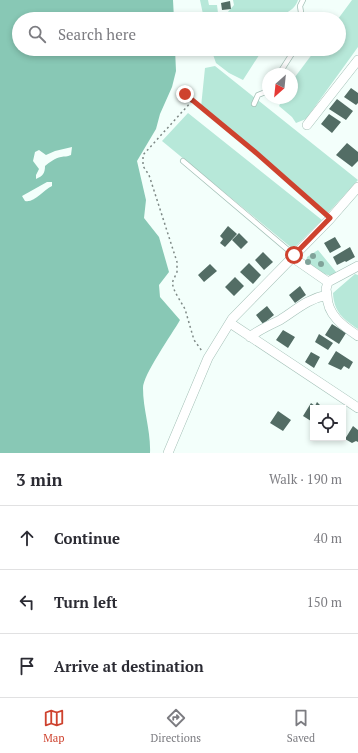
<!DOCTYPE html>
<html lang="en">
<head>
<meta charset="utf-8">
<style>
  :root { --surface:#fff; --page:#f2f2f3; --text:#2b2b33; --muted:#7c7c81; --line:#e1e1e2; --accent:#ce422e }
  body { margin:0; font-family:"PT Serif",serif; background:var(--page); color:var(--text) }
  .controls { position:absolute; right:12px; bottom:12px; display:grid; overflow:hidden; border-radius:0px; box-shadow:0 2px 6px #0003 }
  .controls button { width:36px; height:36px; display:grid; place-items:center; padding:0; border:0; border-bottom:1px solid var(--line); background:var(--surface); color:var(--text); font:20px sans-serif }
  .compass { position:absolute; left:262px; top:68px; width:36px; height:36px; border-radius:50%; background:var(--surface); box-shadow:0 2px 6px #0003; rotate:207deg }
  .stop { position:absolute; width:12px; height:12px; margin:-9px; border:3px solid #ce422e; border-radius:50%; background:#fff }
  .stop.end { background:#ce422e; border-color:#fff; box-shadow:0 1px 4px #0008 }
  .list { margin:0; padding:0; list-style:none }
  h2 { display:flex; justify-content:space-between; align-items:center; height:52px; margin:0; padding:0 16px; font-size:17px }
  h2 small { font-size:13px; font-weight:400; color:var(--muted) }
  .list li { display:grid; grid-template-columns:26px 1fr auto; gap:12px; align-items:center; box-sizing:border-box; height:64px; padding:0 16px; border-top:1px solid var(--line) }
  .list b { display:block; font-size:15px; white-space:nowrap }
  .list em { font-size:13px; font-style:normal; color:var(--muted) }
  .icon { flex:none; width:22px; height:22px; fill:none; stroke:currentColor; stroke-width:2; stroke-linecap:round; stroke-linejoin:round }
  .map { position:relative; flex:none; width:358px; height:453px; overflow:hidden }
  .search { position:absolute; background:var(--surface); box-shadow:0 2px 6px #0003; left:12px; right:12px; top:12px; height:44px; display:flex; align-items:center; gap:10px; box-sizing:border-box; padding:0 14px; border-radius:22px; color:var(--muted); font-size:15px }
  .sheet { height:244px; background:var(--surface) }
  nav { display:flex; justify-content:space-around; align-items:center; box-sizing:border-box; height:56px; border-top:1px solid var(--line); background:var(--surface); font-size:11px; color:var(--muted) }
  nav a { display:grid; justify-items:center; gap:2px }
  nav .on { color:var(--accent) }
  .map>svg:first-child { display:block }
  .green { fill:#b7e8d9 }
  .water { fill:#88c8b5; fill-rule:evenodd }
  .building { fill:#536d65 }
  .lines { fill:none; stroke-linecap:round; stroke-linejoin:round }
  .lane-casing { stroke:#a4c0b7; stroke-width:6 }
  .street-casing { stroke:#a4c0b7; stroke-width:10 }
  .path { stroke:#7e8986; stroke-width:1.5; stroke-dasharray:2 3; stroke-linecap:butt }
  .lane { stroke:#fff; stroke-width:4.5 }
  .street { stroke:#fff; stroke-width:9 }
  .tree { fill:#80a299 }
  .route { stroke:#ce422e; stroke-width:5 }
</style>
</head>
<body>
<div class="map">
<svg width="358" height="453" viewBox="0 0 358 453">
  <rect width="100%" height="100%" fill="#f3fffb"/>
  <path class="green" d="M200 0H208L209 5H217L218 13H227L234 5 233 0H298C295 11 281 16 271 19H204Z
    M352 0H358V47L306 119 296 123 292 117 279 106 283 98H292V81L316 49H339L338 19Z
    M211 49H263L243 80 229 73 216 63Z
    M215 66 358 180 328 213 201 107 205 68Z
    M188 113 322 220 293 249 162 141Z
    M318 250 336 272V277L320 273 306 262 307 257Z
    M355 274 358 275V329C343 319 334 312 333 293Z"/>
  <path class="water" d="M0 0H173L174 19H19V49H175L176 71 172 87 160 114 156 129 137 161 146 200 144 218 159 237 169 272 159 285 160 297 180 320C172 334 143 375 143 388 143 410 151 431 150 453H0ZM72 147 71 155C67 157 65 156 61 157 55 158 50 162 45 166 45 173 43 176 36 179V175L39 169 33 161 35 152 39 150 46 155 55 151ZM47 182H52V186C43 190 35 203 25 201L22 196Z"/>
  <path class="building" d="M230 1 231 9 222 10 221 3Z
    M351 88 358 93V103L356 105 344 97Z
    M337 99 353 111 346 120 329 109Z
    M329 114 341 122 332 133 321 124Z
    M347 143 358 152V161L352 167 336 155Z
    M228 226 237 234 225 247 220 243 223 239 220 236Z
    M239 233 248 242 241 249 232 240Z
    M335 237 341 247 330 253 324 243Z
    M350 247 355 257 346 262 345 261 337 265 333 257Z
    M263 252 273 262 264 270 255 260Z
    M249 263 261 275 253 284 240 272Z
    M210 264 217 271 204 282 198 275Z
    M235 277 244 286 234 296 225 287Z
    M300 286 306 295 295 303 289 295Z
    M267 306 274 315 263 324 256 315Z
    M332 324 346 333 339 344 325 335Z
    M283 330 295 337 288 348 276 340Z
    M319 334 333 343 328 350 315 342Z
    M336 351 353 362 349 369 344 366 341 370 328 364Z
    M311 352 320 357 314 368 305 362Z
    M317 402 323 408H313V417L311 421 303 416 311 403 315 406Z
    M278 411 291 420 283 431 270 423Z
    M353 426 358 430V442L356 441 352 443 345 439Z"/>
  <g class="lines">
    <defs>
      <path id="lane" d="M302 19 300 6 303 0
        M279 74 295 49
        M254 104 258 95 268 91
        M183 161 294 255"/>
      <path id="street" d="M307 125 358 60
        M292 257 328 282
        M327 295C327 315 343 326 358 336
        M230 323 358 408
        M250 337C258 330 270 325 280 320 296 310 307 299 327 295L326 289 328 282 358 266
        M168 453 208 358 232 319 330 219 358 187"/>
    </defs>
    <use href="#lane" class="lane-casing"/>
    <use href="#street" class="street-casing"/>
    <path class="path" d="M185 94 254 151 324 213
      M192 101 143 155V166L149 175 177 262V272L172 283 175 292 185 309 194 340 202 351"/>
    <use href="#lane" class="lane"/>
    <use href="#street" class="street"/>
  </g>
  <g class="tree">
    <circle cx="313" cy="256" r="3"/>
    <circle cx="308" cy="262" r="3"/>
    <circle cx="321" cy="264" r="3"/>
  </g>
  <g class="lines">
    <path class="route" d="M185 94 254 151 330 218 294 255"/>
  </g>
</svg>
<div class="controls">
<button><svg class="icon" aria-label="locate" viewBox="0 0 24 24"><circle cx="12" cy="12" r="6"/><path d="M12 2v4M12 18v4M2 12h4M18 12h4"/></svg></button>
</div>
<svg class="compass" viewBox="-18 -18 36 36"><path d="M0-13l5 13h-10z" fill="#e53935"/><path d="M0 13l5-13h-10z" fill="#7c7c81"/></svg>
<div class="stop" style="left:294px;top:255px"></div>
<div class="stop end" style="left:185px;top:94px"></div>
<div class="search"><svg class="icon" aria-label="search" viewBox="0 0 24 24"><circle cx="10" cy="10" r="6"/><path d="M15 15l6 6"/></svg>Search here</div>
</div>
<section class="sheet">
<h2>3 min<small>Walk · 190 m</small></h2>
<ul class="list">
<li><svg class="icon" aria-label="ahead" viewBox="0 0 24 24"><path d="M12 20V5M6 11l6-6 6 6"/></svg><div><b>Continue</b></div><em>40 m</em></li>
<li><svg class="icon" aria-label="left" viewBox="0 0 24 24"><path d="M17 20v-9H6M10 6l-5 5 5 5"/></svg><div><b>Turn left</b></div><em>150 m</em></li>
<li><svg class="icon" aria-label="arrive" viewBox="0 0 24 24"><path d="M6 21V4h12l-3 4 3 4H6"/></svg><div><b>Arrive at destination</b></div></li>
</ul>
</section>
<nav>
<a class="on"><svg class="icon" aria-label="map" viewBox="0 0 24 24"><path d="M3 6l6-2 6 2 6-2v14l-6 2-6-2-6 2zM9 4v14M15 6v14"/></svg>Map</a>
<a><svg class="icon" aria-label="directions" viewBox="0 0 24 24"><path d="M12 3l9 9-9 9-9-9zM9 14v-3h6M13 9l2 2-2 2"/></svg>Directions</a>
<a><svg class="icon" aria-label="saved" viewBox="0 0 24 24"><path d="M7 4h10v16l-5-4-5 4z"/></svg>Saved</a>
</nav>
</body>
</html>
